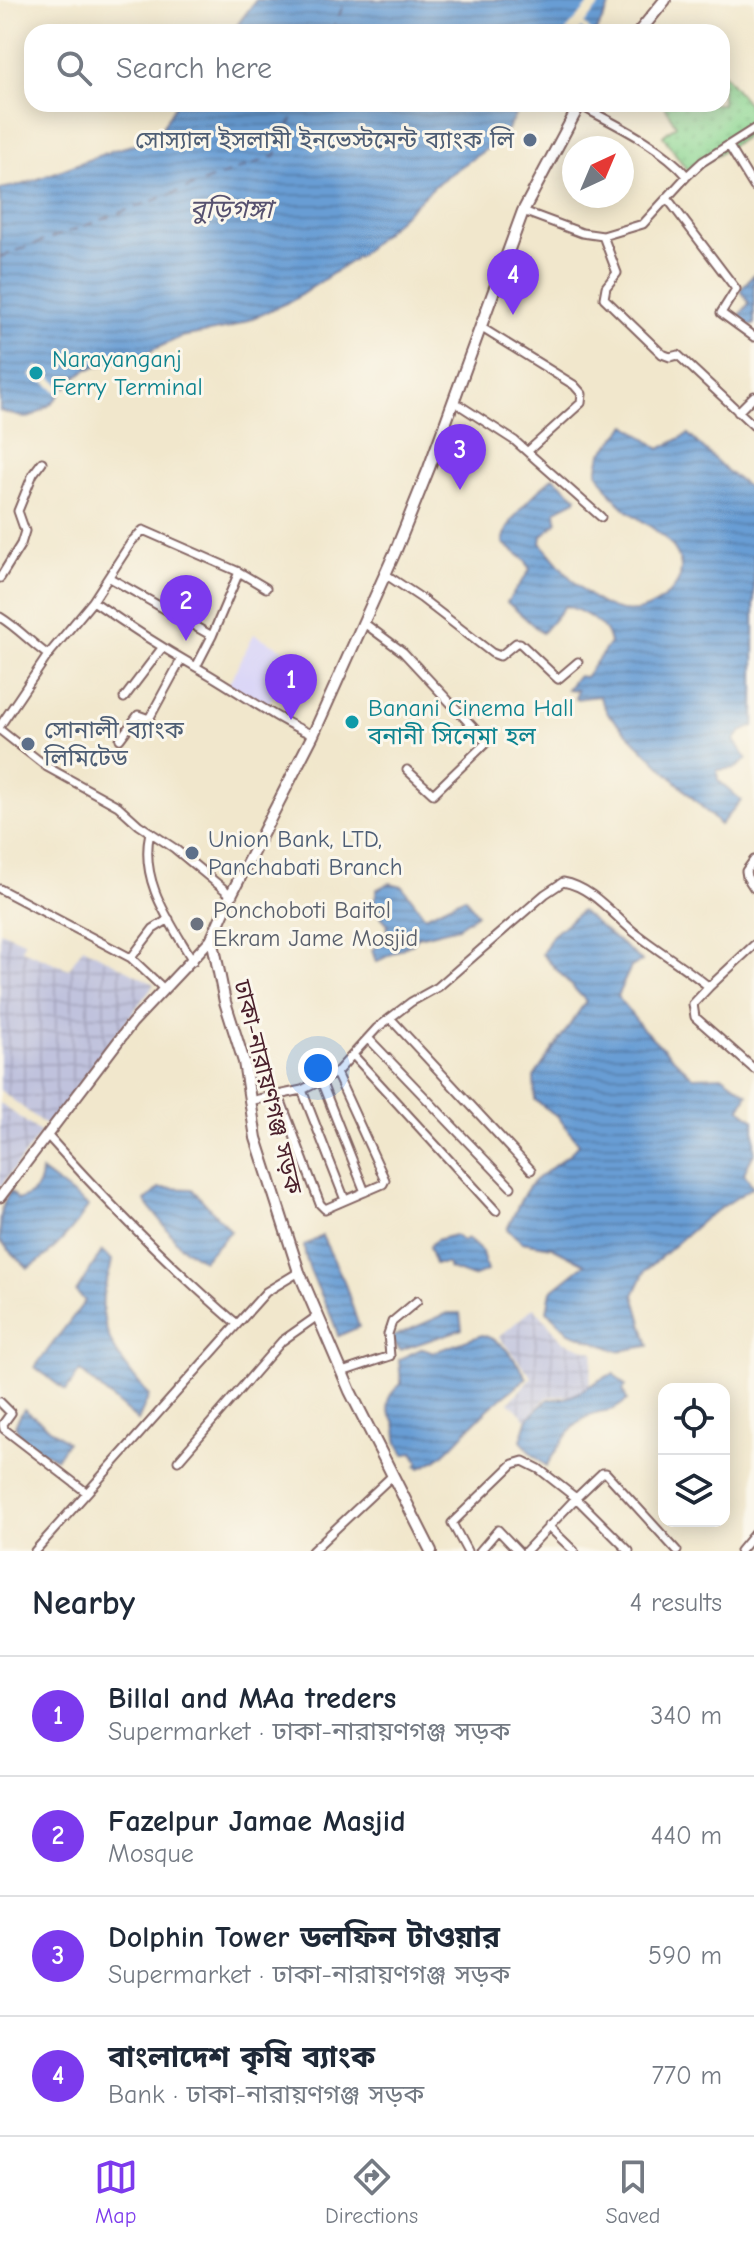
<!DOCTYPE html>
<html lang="en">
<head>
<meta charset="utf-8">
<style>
  :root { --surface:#fff; --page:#f2f2f3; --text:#1f2937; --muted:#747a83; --line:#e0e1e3; --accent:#7c3aed }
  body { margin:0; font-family:"Comic Neue","Noto Sans Bengali",sans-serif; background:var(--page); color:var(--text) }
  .controls { position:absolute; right:24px; bottom:24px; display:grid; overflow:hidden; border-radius:16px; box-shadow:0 4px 20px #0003 }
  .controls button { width:72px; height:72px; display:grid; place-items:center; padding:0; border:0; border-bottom:2px solid var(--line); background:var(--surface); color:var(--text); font:40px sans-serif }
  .compass { position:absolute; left:562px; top:136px; width:72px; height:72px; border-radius:50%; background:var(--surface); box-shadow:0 4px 20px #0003; rotate:44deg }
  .you { position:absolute; left:318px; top:1068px; width:28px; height:28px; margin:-20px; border:6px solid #fff; border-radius:50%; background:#1a73e8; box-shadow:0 0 0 12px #1a73e833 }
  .badge { display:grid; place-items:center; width:52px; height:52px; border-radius:50%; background:var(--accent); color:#fff; font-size:26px; font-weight:700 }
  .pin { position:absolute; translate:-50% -66px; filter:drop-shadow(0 2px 4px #0008) }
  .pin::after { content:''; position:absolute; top:42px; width:28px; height:24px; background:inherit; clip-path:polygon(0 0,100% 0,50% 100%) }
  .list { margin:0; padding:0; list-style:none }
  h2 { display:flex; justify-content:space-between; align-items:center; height:104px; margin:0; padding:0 32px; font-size:34px }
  h2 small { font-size:26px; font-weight:400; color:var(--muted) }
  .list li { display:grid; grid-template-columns:52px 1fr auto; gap:24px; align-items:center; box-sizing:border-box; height:120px; padding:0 32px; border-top:2px solid var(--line) }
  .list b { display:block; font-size:30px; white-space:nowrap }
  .list p { margin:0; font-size:26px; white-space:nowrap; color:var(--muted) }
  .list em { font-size:26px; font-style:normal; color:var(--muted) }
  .icon { flex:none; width:44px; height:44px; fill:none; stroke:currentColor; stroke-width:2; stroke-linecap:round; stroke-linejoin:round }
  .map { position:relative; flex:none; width:754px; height:1551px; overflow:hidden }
  .search { position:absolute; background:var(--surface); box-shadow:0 4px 20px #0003; left:24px; right:24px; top:24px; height:88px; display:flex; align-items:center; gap:20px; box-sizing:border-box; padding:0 28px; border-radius:24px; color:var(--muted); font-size:30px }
  .sheet { height:584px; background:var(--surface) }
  nav { display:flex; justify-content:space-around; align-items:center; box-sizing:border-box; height:112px; border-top:2px solid var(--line); background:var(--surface); font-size:22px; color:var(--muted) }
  nav a { display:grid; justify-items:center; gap:4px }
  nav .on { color:var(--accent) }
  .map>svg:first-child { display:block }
  .built { fill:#dad6f7 }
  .industrial { fill:url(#industrial-grid) }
  .park { fill:url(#park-dots); stroke:#6a7a5e; stroke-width:2 }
  .water { fill:url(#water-rules); stroke:#595e80; stroke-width:2 }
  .pier { fill:#f1e7cc }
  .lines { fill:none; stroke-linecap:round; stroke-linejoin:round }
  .ferry { stroke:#56516f; stroke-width:2; stroke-dasharray:10 8; stroke-linecap:butt }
  .minor-casing { stroke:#846563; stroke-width:11 }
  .major-casing { stroke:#846563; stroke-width:13 }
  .highway-casing { stroke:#846563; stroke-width:14 }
  .minor { stroke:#fff; stroke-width:7 }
  .major { stroke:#fff; stroke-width:9 }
  .highway { stroke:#fff; stroke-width:10 }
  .service-dot { fill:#5c6f8a; stroke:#fbf7ec; stroke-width:3 }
  .culture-dot { fill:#0f9aa8; stroke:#fbf7ec; stroke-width:3 }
  .worship-dot { fill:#6b7280; stroke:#fbf7ec; stroke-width:3 }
  .labels { text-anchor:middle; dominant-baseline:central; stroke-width:6; stroke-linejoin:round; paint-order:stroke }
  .service-label { font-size:24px; fill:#4e5e75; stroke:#fbf7ec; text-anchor:start }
  .culture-label { font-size:24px; fill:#0d838f; stroke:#fbf7ec; text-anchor:start }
  .worship-label { font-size:24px; fill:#5b616d; stroke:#fbf7ec; text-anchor:start }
  .street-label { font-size:24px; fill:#4a1f2b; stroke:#fbf7ec }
  .water-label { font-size:26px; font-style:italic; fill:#56516f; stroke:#fbf7ec }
</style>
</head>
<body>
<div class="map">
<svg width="754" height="1551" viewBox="0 0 754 1551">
  <defs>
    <pattern id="industrial-grid" width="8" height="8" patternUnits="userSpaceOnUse" patternTransform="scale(2)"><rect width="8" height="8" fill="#c0c2dd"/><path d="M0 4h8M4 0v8" fill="none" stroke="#a6a6be"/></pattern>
    <pattern id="park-dots" width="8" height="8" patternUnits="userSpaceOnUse" patternTransform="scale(2)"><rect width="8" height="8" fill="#8bd591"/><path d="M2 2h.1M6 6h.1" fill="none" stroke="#79b67d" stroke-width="1.8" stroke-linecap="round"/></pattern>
    <pattern id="water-rules" width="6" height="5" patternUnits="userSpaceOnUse" patternTransform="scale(2)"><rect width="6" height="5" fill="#689dd4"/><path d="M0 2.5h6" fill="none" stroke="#587fac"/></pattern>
  </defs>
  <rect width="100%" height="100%" fill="#fbf7ec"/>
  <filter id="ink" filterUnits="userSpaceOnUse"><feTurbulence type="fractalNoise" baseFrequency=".0125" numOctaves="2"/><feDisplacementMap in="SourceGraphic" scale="16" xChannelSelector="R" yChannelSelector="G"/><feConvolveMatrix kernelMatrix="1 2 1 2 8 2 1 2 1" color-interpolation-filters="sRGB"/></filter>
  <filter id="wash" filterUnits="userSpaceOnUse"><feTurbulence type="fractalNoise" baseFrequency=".006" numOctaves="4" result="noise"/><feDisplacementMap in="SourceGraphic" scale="32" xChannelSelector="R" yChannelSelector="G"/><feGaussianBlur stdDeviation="1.8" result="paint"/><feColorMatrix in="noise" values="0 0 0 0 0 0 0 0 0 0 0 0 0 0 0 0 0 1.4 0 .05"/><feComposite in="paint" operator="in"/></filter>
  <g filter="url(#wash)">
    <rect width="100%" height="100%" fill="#f1e7cc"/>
    <path class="built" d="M254 634 294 655 266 710 226 689Z"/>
    <path class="industrial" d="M0 931 24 941 22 950 69 969 83 947 154 984 48 1127 0 1090Z
      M0 1103 41 1133 0 1187Z
      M534 1307 563 1341 594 1352 589 1387 573 1395 547 1397 526 1419 509 1402 532 1377 499 1337Z"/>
    <path class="park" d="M722 72 754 111V131L689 173 663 136 676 125 663 104H722Z"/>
    <path class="water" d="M256 0H613L596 32H232Z
      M176 104H522L508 128 492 145 439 182 360 255 293 300 230 328 181 337 146 353 88 369 75 378 51 404 31 417 26 418 0 411V189L25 184 114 150 144 142 161 129Z
      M754 274V325H745L737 319 749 303 740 290Z
      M627 425 660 449 688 434 727 471 754 492V726L741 732 734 740 747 759 736 768 717 770 718 780 741 800 720 825 608 714 599 696 575 699 577 690 567 689 577 676 585 677 610 643C608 625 582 610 565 606L542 633 507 602 530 570 526 561 503 543C506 518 535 494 553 477L577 497 576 500 556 510 557 522 542 536 541 543C570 578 613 639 664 598 675 589 684 576 680 561 674 538 645 524 628 511 614 500 606 486 597 472L601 454Z
      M390 883 402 886 425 916 465 897 477 914 458 927 418 937 413 943 376 962 372 950 386 937 388 924 373 908 377 889Z
      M581 911 642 961 631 967 617 996 642 1028 693 1077 723 1076 748 1094 740 1109 754 1120V1153L744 1173 753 1187 704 1219 645 1271 634 1295 649 1346 618 1351 569 1332 547 1311 551 1291 585 1264 552 1247 522 1242 507 1229C515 1214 522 1192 535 1180 551 1167 566 1160 579 1144L558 1117 535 1100 534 1077 586 1001 542 954 552 936Z
      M41 1171 88 1206C78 1225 47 1259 28 1268L0 1241C0 1223 0 1203 11 1191L18 1200C34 1194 40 1189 41 1171Z
      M159 1188 192 1189 231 1231 203 1260 180 1246 145 1201Z
      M454 1235 463 1241 467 1238 482 1252 487 1271 472 1277 448 1268V1264H435L429 1248C434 1237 444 1239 454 1235Z
      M322 1236 344 1281 359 1327 338 1336C331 1306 306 1275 304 1246Z
      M102 1251 112 1260C111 1272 104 1284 103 1296 99 1339 125 1365 149 1396L138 1421 80 1371 66 1391 35 1367 85 1301 76 1292Z
      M448 1313H460L462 1329 400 1350 390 1338Z
      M482 1335C505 1341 514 1359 527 1378 510 1391 493 1403 478 1419 459 1437 445 1459 420 1468L416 1466 419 1462 413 1452 405 1455C393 1438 399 1439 395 1423 395 1421 389 1414 389 1411 384 1400 393 1391 401 1384L399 1359 423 1348 434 1352Z
      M614 1374 626 1386 623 1390 627 1400C608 1416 610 1407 593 1414 572 1421 558 1449 546 1466L530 1452 521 1440 528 1418 548 1399C580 1401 588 1381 614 1374Z
      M24 1409 67 1442 56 1459 23 1440 15 1425Z"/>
    <path class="pier" d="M593 0H605L584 24 592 32H585L581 28 578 32H565Z
      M38 366 68 392 63 397 38 377 35 380 30 376Z"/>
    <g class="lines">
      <path class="ferry" d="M331 32 346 0
        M0 257 275 156 299 104"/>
    </g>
  </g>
  <g filter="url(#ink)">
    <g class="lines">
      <defs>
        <path id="minor" d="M579 105C613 123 662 146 687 176L702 162 754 129
          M729 146 754 187
          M667 198 736 289 721 313 754 337
          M523 211 582 233 603 236 617 273 606 287 604 298 662 354 670 357 678 355 754 426
          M603 236 643 224 687 176
          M482 328 574 385 582 394 581 403 528 451
          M453 401 515 441 601 517
          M738 412 754 396
          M239 572 266 588
          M385 574 421 598 492 653 500 656 516 643H520L558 679 578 662
          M0 578 21 544 25 531 18 511 33 474 42 462
          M93 601 132 541 143 530 239 572 212 636 110 578
          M0 617C18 628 31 643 48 655
          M364 623 403 652 487 742 433 794 407 770
          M196 667 212 636
          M124 698 162 648
          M0 726 48 655 93 601C127 625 161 647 196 667 236 689 271 717 313 735
          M0 730 47 767 118 806 139 825 174 848 231 895
          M120 739 138 715 149 719 181 660
          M150 832C139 881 169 920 193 961
          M754 860 746 871 747 877 754 888
          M0 889 131 958 164 989
          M131 958 153 929 169 919
          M709 987 693 1004 695 1017 754 1069
          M390 1018 531 1170
          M368 1038 511 1187
          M354 1056 496 1211
          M321 1081 365 1192
          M302 1090 345 1200
          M279 1096 320 1204 325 1209 383 1184 385 1180 336 1073
          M249 1101 302 1090 336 1073 377 1028 411 1002 438 987 545 894 563 882C592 887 612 914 634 932 658 951 685 967 709 987L754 945
          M47 1135C107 1202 168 1265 237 1324
          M342 1372 390 1356 388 1334 392 1322 417 1301
          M0 1402 11 1413 3 1424 4 1429 86 1492
          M178 1461 282 1341 316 1317
          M548 1526 574 1551
          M35 1551 266 1292 299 1272
          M312 1551 392 1476
          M467 1551 452 1523 513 1464 523 1461 539 1469 576 1498 602 1473H606L677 1551
          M480 1551 498 1530 518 1551
          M526 1551 576 1498 629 1551
          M740 1551 754 1534"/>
        <path id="major" d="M0 1197 132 1023 212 938"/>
        <path id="highway" d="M639 32 665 0
          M431 1551 350 1391 299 1272 256 1138 244 1062 225 1002 212 938 231 895 313 735 396 550 429 468 523 211 580 104"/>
      </defs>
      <use href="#minor" class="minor-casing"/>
      <use href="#major" class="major-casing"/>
      <use href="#highway" class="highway-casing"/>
      <use href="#minor" class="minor"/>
      <use href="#major" class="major"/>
      <use href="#highway" class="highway"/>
    </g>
  </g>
  <g class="service-dot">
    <circle cx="530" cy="140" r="8"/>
    <circle cx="28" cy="744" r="8"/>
    <circle cx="192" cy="853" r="8"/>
  </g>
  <g class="culture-dot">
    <circle cx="36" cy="373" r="8"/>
    <circle cx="352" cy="722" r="8"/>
  </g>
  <circle class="worship-dot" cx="197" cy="924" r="8"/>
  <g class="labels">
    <g class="service-label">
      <text x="514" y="140" text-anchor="end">সোস্যাল ইসলামী ইনভেস্টমেন্ট ব্যাংক লি</text>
      <text x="44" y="730">সোনালী ব্যাংক<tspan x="44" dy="28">লিমিটেড</tspan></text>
      <text x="208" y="839">Union Bank, LTD,<tspan x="208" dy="28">Panchabati Branch</tspan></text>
    </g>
    <g class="culture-label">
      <text x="52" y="359">Narayanganj<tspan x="52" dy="28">Ferry Terminal</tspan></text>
      <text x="368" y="708">Banani Cinema Hall<tspan x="368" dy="28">বনানী সিনেমা হল</tspan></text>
    </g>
    <g class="worship-label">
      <text x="213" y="910">Ponchoboti Baitol<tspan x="213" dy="28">Ekram Jame Mosjid</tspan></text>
    </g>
    <g class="street-label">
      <text transform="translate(268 1087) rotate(76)">ঢাকা-নারায়ণগঞ্জ সড়ক</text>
    </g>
    <g class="water-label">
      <text x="231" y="210">বুড়িগঙ্গা</text>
    </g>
  </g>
</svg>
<div class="controls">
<button><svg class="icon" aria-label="locate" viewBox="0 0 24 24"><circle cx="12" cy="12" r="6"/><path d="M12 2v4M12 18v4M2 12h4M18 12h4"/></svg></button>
<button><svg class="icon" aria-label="layers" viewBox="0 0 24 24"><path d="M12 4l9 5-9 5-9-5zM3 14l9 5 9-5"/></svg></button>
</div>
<svg class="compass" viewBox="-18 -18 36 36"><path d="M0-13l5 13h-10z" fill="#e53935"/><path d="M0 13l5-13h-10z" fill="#747a83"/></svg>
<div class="you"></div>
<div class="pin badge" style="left:291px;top:720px">1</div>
<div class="pin badge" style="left:186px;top:641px">2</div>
<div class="pin badge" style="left:460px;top:490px">3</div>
<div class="pin badge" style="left:513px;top:315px">4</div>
<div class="search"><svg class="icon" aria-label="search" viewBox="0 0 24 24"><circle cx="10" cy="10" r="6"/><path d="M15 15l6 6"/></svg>Search here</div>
</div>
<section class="sheet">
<h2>Nearby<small>4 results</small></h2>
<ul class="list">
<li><span class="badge">1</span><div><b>Billal and MAa treders</b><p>Supermarket · ঢাকা-নারায়ণগঞ্জ সড়ক</p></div><em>340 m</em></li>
<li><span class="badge">2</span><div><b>Fazelpur Jamae Masjid</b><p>Mosque</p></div><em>440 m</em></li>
<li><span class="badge">3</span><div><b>Dolphin Tower ডলফিন টাওয়ার</b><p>Supermarket · ঢাকা-নারায়ণগঞ্জ সড়ক</p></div><em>590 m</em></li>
<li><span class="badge">4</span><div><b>বাংলাদেশ কৃষি ব্যাংক</b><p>Bank · ঢাকা-নারায়ণগঞ্জ সড়ক</p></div><em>770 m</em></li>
</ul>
</section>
<nav>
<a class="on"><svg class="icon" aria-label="map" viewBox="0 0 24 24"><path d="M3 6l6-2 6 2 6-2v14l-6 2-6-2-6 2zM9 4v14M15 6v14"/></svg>Map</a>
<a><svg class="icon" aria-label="directions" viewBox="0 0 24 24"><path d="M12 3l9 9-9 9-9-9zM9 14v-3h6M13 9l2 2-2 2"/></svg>Directions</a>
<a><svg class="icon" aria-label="saved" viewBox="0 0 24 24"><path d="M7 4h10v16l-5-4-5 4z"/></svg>Saved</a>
</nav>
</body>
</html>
